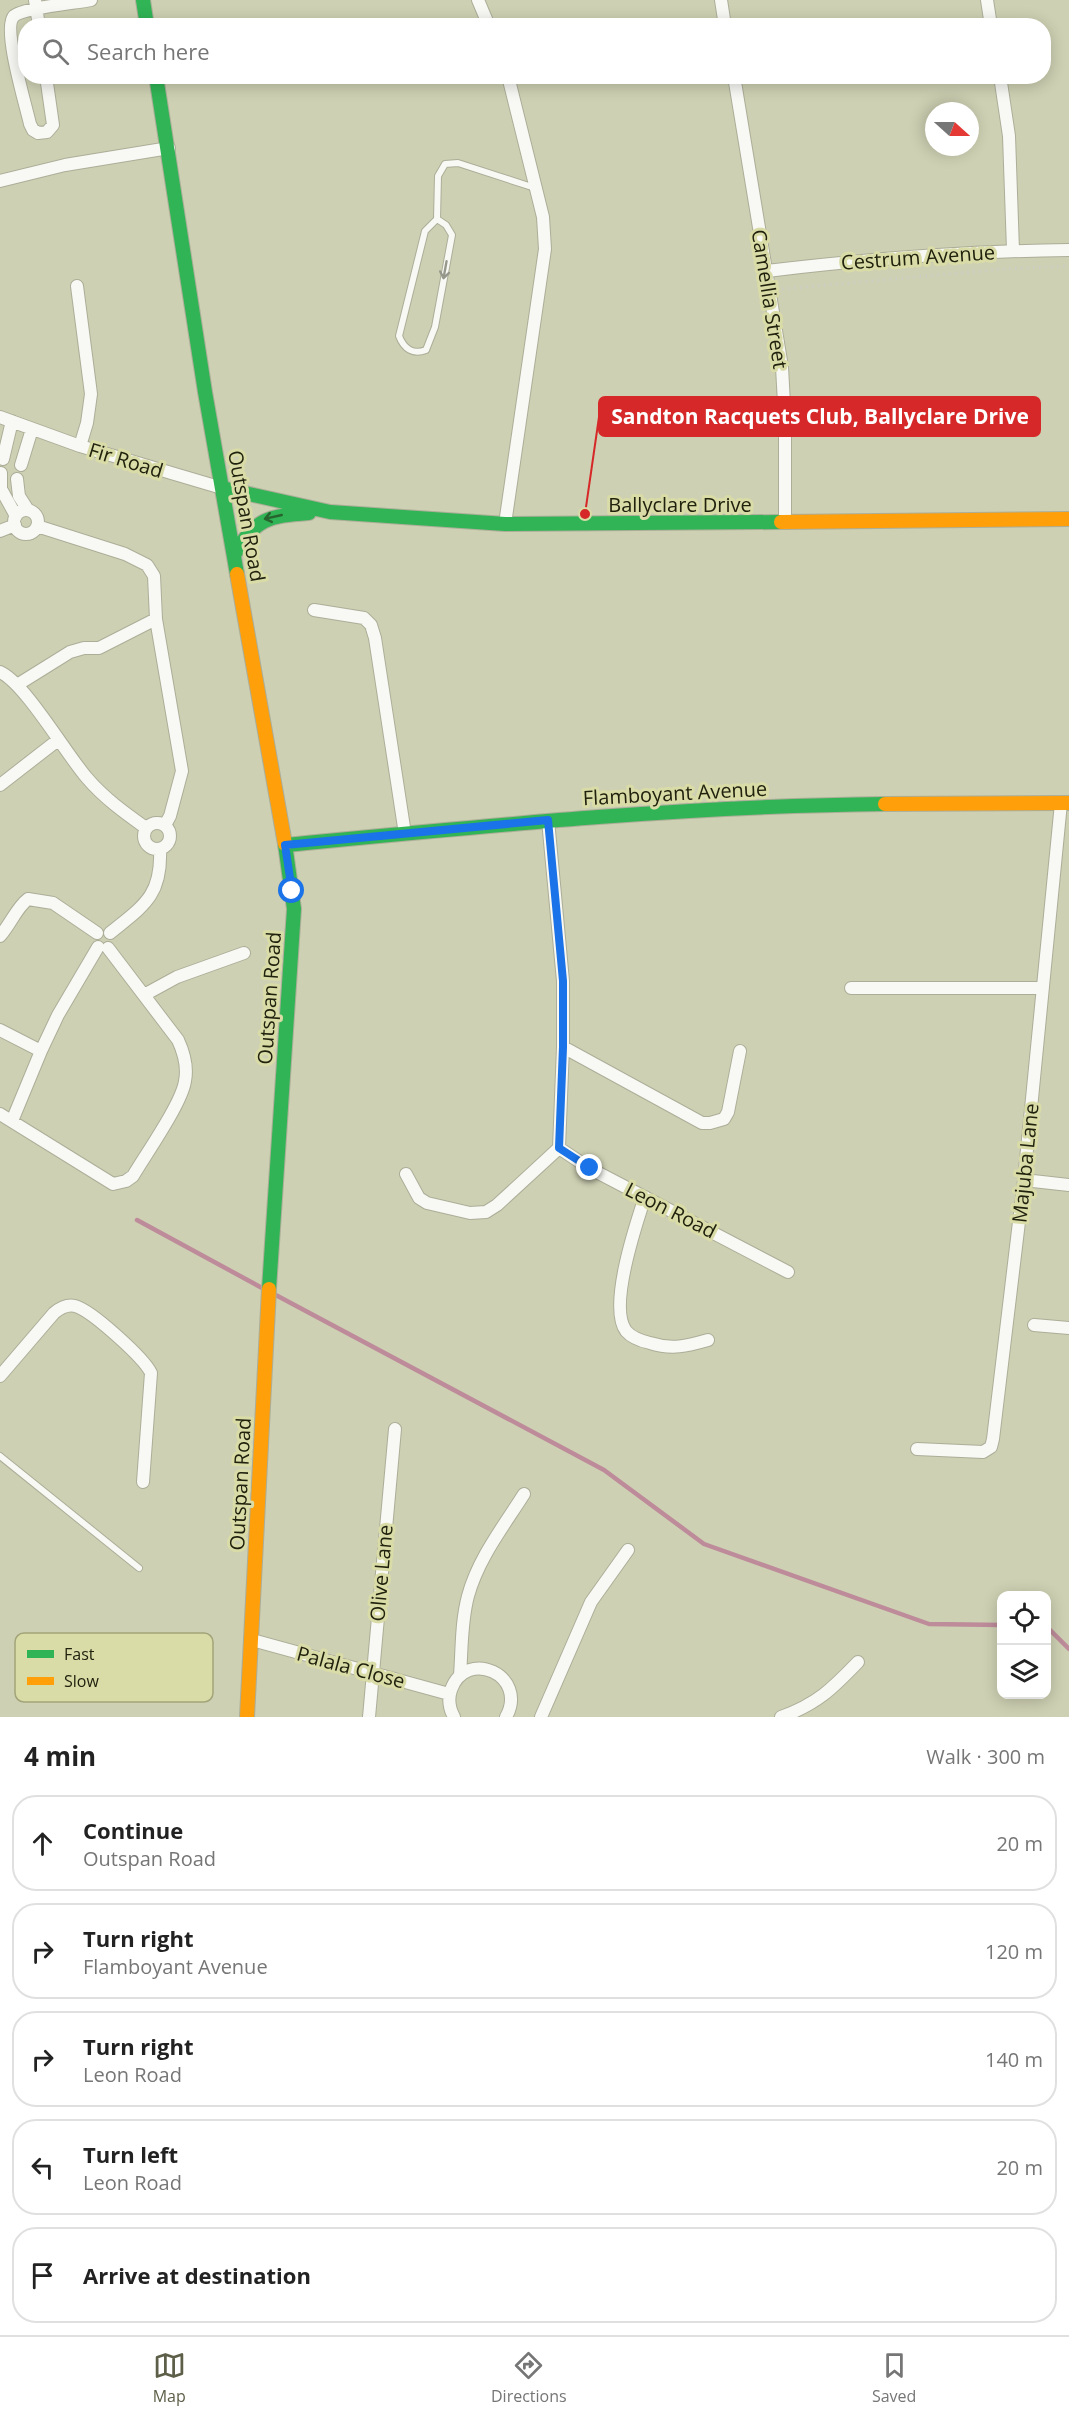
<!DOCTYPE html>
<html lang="en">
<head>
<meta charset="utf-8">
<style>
  :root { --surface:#fff; --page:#f6f6f6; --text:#222; --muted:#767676; --line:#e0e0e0; --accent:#5e5f48 }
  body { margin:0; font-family:"Open Sans",sans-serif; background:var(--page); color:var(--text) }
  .controls { position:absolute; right:18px; bottom:18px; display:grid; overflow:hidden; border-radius:12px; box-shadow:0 3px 15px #0003 }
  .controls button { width:54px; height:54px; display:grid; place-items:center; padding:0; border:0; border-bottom:2px solid var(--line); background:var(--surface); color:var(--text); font:30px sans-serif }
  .compass { position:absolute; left:925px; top:102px; width:54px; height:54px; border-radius:50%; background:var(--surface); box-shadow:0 3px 15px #0003; rotate:111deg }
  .stop { position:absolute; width:18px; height:18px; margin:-14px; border:4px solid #1a73e8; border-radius:50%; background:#fff }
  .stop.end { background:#1a73e8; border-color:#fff; box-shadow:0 2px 6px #0008 }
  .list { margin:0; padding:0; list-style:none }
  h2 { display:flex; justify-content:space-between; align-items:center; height:78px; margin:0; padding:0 24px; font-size:26px }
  h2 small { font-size:20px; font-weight:400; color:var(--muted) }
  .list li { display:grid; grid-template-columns:39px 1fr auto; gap:18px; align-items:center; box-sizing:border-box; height:96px; margin:0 12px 12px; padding:0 12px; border:2px solid var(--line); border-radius:24px }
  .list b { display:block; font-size:22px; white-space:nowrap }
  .list p { margin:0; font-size:20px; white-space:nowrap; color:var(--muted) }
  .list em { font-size:20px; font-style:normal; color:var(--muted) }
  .icon { flex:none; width:33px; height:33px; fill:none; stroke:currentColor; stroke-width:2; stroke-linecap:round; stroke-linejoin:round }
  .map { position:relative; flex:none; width:1069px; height:1717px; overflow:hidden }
  .search { position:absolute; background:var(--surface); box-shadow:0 3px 15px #0003; left:18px; right:18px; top:18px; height:66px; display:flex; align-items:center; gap:15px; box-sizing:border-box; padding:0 21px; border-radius:24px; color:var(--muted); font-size:22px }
  .sheet { height:618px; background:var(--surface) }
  nav { display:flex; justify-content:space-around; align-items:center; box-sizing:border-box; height:84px; border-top:2px solid var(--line); background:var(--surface); font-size:16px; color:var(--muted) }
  nav a { display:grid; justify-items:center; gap:3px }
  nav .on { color:var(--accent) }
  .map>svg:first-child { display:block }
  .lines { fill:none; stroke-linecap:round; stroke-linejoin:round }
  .stream { stroke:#bd8b9a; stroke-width:4.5 }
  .lane-casing { stroke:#acae98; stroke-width:8 }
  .street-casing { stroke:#acae98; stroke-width:14 }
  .fast-casing { stroke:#acae98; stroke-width:16 }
  .slow-casing { stroke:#acae98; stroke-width:16 }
  .path { stroke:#cbcdc3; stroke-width:3; stroke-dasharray:1.5 4.5; stroke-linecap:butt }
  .lane { stroke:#f8f8f4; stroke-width:6 }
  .street { stroke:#f8f8f4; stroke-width:12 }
  .fast { stroke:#30b455; stroke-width:14 }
  .slow { stroke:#ff9f0a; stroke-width:14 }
  .oneway { stroke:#97988c }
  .oneway2 { stroke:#28642e }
  .route { stroke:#1a73e8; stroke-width:8 }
  .labels { text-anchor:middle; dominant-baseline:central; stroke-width:6; stroke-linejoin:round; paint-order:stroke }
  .street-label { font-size:20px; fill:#21220e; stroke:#d9dca7 }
  .key { fill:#d9dca7; stroke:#a2a479; stroke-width:1.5 }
  .key-label { font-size:16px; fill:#21220e }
  .leader { fill:none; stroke:#d62828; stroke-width:2 }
  .callout-dot { fill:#d62828; stroke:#d9dca7; stroke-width:2 }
  .callout { fill:#d62828; stroke:#d62828; stroke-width:2 }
  .callout-label { font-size:21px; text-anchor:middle; font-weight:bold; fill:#fff }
</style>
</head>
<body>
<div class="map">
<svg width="1069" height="1717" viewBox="0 0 1069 1717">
  <rect width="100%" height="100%" fill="#ced0b3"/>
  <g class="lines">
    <path class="stream" d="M137 1220 264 1289
      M272 1293 604 1470 704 1544 929 1624 1002 1625
      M1046 1626 1069 1649"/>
    <defs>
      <path id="lane" d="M437 219 446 225 452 235 435 327 426 350C413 355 404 349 399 336L425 231 437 219 438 176 445 164 458 163 535 188
        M0 1456 139 1568"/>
      <path id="street" d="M35 0 39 26
        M478 0 489 26
        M721 0 725 26
        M987 0 991 26
        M46 76 53 125 47 132 38 133 33 130 30 124C26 106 2 27 14 16 23 8 76 3 91 0
        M734 76 782 367 785 422V523
        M1000 76 1009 136 1013 250
        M0 181 65 165 169 148
        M767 271C867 259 968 251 1069 250
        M77 286 91 394 87 423 80 446
        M0 417 80 446 222 488
        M3 459 12 421
        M21 465 32 429
        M1 473V489L16 516
        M17 479 19 496 28 510
        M14 522a12 12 0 1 1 24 0a12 12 0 1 1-24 0Z
        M505 524 545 249 543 217 508 76
        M37 526 125 554 147 565 154 576 156 619 182 771 170 816 165 825
        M0 531 15 525
        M314 610 364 618 371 625 375 638 405 834
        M0 672C25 683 66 754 87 778 104 798 125 813 146 828
        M17 685 70 652 84 648H99L156 619
        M0 785 58 740
        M548 820 563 981V1047L559 1148 589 1168 788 1272
        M144 836a13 13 0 1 1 26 0a13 13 0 1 1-26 0Z
        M110 933C143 906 162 896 160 850
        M0 936C10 925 17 907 28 899L53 903 97 933
        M851 988H1043
        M144 995 177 977 244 953
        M0 1030 41 1051
        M563 1047 702 1123H710L724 1119 728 1112 740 1051
        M0 1114 113 1184 126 1181 133 1176C146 1154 182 1103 185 1081 188 1066 184 1053 178 1040L108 948
        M12 1121 41 1051 58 1015 98 947
        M406 1174 419 1198 427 1203 470 1213 486 1212 497 1205 559 1148
        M1024 1180 1069 1185
        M645 1197C636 1224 608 1307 626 1331 632 1338 641 1341 650 1343 672 1350 687 1346 708 1340
        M1034 1325 1069 1328
        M0 1376 54 1313C60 1308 67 1304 75 1306 91 1310 144 1358 151 1373L143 1482
        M917 1449 983 1452 991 1447 993 1439 1024 1180 1061 803
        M252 1640 449 1694
        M460 1675C462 1649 461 1622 468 1596 478 1559 503 1527 524 1494
        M369 1717 395 1429
        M454 1717C449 1708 448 1699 451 1690 466 1647 529 1675 506 1717
        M541 1717 591 1602 628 1550
        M781 1717C817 1704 832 1689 858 1662"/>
      <path id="fast" d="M143 0 147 26
        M156 76 205 392 237 574
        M222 488 330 512 505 524 781 522
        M234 555C255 518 269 516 309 513
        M285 845C485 826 684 806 885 804
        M269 1289 294 909 285 844"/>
      <path id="slow" d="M781 522 1069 519
        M237 574 285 844
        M885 804 1069 803
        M247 1717 269 1289"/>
    </defs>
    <use href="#lane" class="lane-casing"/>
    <use href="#street" class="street-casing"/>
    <use href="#fast" class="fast-casing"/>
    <use href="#slow" class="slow-casing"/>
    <path class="path" d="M782 289 1005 269 1069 266"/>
    <use href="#lane" class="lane"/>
    <use href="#street" class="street"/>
    <use href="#fast" class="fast"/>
    <use href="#slow" class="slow"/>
  </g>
  <defs><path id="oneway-shaft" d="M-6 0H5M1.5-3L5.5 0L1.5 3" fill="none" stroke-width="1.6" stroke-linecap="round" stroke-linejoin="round" transform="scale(1.5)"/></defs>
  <use class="oneway" href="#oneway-shaft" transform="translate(445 270) rotate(100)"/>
  <use class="oneway2" href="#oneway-shaft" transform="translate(273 517) rotate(167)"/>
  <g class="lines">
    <path class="route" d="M292 891 285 845 548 820 563 981V1047L559 1148 590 1168"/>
  </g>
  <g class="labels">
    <g class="street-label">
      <text transform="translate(918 257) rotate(-4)">Cestrum Avenue</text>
      <text transform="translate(770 299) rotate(81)">Camellia Street</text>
      <text transform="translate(126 460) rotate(17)">Fir Road</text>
      <text x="680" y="504">Ballyclare Drive</text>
      <text transform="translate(247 516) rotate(80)">Outspan Road</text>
      <text transform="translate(675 793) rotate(-3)">Flamboyant Avenue</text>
      <text transform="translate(269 998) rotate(-86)">Outspan Road</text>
      <text transform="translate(1025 1163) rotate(-84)">Majuba Lane</text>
      <text transform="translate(671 1210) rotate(27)">Leon Road</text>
      <text transform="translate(240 1484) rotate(-87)">Outspan Road</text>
      <text transform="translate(381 1573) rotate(-85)">Olive Lane</text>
      <text transform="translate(351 1667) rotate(15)">Palala Close</text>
    </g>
  </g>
  <rect x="15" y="1633" width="198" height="69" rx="9" class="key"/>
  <rect x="27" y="1650" width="27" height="8" fill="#30b455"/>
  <rect x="27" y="1677" width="27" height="8" fill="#ff9f0a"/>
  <g class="key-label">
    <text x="64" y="1660">Fast</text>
    <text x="64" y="1687">Slow</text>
  </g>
  <path class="leader" d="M585 514L599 417"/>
  <circle class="callout-dot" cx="585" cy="514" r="6"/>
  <rect class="callout" x="599" y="397" width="441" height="39" rx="6"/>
  <g class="callout-label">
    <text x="820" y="424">Sandton Racquets Club, Ballyclare Drive</text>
  </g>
</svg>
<div class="controls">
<button><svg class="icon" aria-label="locate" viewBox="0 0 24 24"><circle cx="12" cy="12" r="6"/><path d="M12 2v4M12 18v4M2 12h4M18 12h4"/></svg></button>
<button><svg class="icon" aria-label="layers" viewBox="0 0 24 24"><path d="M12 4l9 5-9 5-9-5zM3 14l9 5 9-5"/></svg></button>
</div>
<svg class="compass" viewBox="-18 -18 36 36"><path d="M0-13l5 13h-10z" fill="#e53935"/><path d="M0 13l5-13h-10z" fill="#767676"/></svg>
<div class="stop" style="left:292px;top:891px"></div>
<div class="stop end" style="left:590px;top:1168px"></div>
<div class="search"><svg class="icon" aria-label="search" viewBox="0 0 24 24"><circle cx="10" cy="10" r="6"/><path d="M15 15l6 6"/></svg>Search here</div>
</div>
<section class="sheet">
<h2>4 min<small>Walk · 300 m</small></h2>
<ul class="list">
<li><svg class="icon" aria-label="ahead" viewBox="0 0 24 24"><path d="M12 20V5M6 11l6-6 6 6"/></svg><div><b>Continue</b><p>Outspan Road</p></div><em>20 m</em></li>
<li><svg class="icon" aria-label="right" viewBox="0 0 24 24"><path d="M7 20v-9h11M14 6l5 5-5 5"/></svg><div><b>Turn right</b><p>Flamboyant Avenue</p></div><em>120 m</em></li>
<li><svg class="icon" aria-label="right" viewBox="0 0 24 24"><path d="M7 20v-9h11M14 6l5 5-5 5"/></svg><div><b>Turn right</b><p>Leon Road</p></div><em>140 m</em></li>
<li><svg class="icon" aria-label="left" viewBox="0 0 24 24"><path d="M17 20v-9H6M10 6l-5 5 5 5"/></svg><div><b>Turn left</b><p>Leon Road</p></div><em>20 m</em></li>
<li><svg class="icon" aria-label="arrive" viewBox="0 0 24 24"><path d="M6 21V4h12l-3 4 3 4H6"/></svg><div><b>Arrive at destination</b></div></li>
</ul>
</section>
<nav>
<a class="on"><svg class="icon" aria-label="map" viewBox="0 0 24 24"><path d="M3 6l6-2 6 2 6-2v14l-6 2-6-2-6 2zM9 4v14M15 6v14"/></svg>Map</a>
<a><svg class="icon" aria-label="directions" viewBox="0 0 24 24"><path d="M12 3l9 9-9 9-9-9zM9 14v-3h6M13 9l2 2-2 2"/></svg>Directions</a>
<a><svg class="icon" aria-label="saved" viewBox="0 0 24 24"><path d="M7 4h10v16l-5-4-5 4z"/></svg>Saved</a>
</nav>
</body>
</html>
